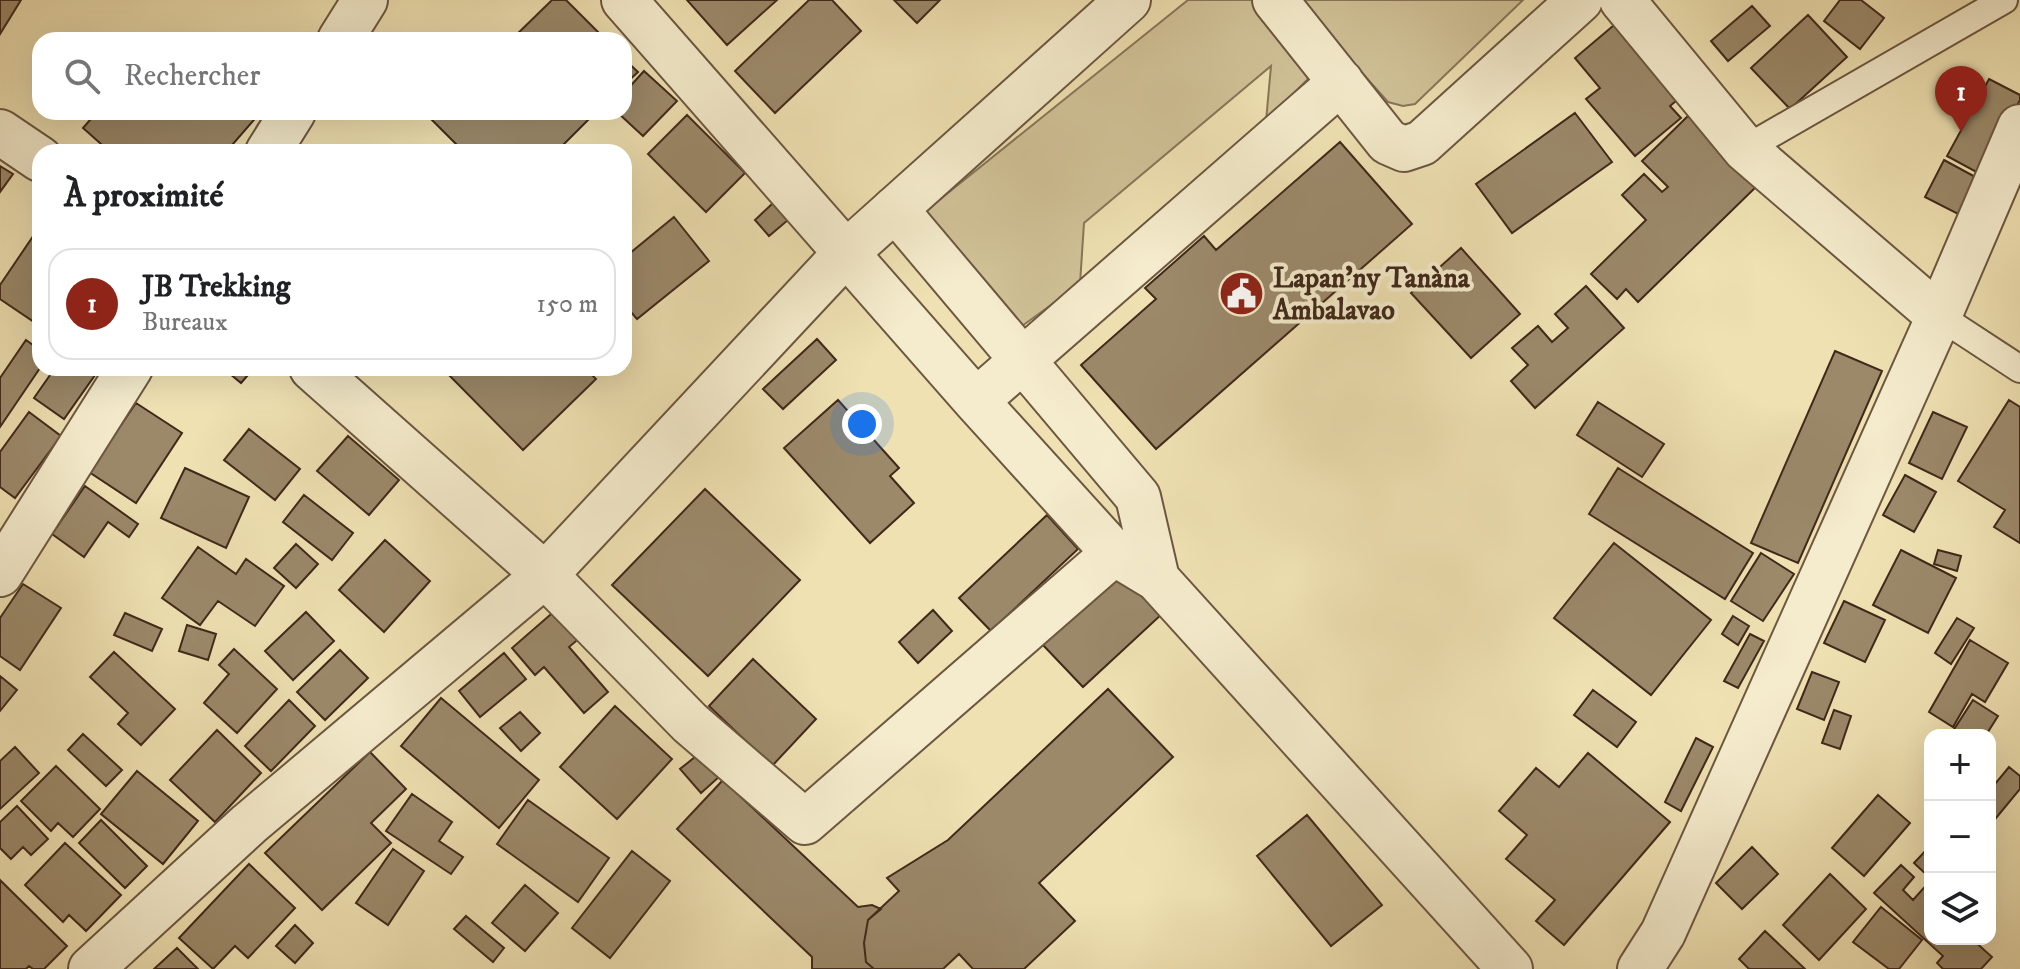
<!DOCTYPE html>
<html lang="fr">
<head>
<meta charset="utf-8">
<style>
  :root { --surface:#fff; --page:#f2f2f2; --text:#202124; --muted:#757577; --line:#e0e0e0; --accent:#8f2418 }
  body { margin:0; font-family:"IM FELL DW Pica",serif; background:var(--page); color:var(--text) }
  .controls { position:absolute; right:24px; bottom:24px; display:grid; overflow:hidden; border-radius:16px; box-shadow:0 8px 32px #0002 }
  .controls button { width:72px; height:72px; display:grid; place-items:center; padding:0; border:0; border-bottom:2px solid var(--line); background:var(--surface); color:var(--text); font:40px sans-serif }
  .you { position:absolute; left:862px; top:424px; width:28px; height:28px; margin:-20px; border:6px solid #fff; border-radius:50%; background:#1a73e8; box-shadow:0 0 0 12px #1a73e833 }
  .badge { display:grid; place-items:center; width:52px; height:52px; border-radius:50%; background:var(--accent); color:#fff; font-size:26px; font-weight:700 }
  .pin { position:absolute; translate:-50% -66px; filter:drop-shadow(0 2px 4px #0008) }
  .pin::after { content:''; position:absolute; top:42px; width:28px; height:24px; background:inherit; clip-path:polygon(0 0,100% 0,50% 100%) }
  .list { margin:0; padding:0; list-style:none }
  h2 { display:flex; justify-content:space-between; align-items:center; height:104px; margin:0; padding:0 32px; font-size:34px }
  h2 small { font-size:26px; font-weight:400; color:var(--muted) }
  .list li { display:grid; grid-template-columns:52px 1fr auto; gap:24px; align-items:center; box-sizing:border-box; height:112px; margin:0 16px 16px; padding:0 16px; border:2px solid var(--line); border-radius:24px }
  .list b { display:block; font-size:30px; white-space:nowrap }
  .list p { margin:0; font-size:26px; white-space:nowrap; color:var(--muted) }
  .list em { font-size:26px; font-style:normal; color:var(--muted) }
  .icon { flex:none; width:44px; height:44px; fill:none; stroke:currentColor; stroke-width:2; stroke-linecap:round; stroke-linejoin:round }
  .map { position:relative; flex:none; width:2020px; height:969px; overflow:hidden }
  .search { position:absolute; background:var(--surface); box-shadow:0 8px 32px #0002; left:32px; top:32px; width:600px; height:88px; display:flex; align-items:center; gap:20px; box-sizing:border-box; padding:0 28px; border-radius:24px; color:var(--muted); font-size:30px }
  .panel { position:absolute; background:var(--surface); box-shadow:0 8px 32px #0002; left:32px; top:144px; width:600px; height:232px; border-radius:24px }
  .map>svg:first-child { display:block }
  .green { fill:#d1c298; stroke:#88765a; stroke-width:2 }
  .building { fill:#9b896a; stroke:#40291b; stroke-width:2 }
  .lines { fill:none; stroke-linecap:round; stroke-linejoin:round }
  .service-casing { stroke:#6c5741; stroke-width:30 }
  .minor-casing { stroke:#6c5741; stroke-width:48 }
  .tertiary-casing { stroke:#6c5741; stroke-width:48 }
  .service { stroke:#f5eccd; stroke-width:26 }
  .minor { stroke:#f5eccd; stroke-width:44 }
  .tertiary { stroke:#f5eccd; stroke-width:44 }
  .labels { text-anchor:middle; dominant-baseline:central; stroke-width:8; stroke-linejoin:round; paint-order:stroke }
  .poi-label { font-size:28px; font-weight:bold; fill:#40291b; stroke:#f5eccd; text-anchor:start }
</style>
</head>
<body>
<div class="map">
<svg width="2020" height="969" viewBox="0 0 2020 969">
  <rect width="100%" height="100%" fill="#efe1b2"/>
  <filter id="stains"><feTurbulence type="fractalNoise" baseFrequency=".0025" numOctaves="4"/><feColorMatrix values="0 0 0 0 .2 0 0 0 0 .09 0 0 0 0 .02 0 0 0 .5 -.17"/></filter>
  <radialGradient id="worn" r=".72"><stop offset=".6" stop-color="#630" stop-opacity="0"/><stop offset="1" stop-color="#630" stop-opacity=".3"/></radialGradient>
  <path class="green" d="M1188 0H1265L1313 74 1266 121 1271 66 1084 223 1080 284 1022 326 922 223 928 209Z
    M1297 0H1523L1415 104 1403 106 1388 102Z"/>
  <path class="building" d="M0 0H21L0 34Z
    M552 0H566L606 40H511Z
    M687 0H777L727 45Z
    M809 0H832L861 31 775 113 735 71Z
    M894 0H940L917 23Z
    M1840 0H1861L1884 18 1860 49 1824 21Z
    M1752 6 1770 26 1728 61 1711 41Z
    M1626 15 1689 90 1670 106 1681 118 1635 156 1586 99 1600 88 1575 58Z
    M1808 15 1847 57 1790 109 1751 68Z
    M624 59 638 72 624 85Z
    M644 71 677 101 643 136 617 112H624V93Z
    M1989 79 2020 95V100L1980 174 1947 156Z
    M97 112H257L259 114 226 152H110L83 128Z
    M438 112H596L556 152H464L431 119Z
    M1575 113 1612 162 1512 233 1476 184Z
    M1691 113 1760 183 1638 302 1626 289 1617 299 1591 274 1646 220 1622 195 1644 174 1662 192 1668 187 1642 161Z
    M687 115 745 173 706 212 648 154Z
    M1340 142 1412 224 1156 449 1081 365 1156 299 1145 288 1204 236 1216 250Z
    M1944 160 1979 179 1960 215 1925 197Z
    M0 166 13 174 0 192Z
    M773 203 788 220 769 236 755 220Z
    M674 217 709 261 637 319 624 304V258Z
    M40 226V326L0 299V285Z
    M1461 248 1520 314 1471 358 1411 293Z
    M1586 286 1624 328 1535 408 1511 381 1528 365 1512 348 1538 326 1552 342 1568 328 1555 314Z
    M817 339 836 360 783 409 763 389Z
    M26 340 40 350V368L0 427V378Z
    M1835 351 1882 371 1798 563 1751 543Z
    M55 368H100L64 419 34 398Z
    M223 368H254L241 383Z
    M442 368H585L596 379 523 450Z
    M838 400 899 468 890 476 914 503 870 543 784 448Z
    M2009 400 2020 407V543L1994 527 2005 510 1958 481Z
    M1598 402 1664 444 1642 477 1577 435Z
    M136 403 182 433 136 503 89 472Z
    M29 412 61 436 15 498 0 487V452Z
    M1933 412 1967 427 1942 479 1909 463Z
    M249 429 300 469 275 500 224 460Z
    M348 436 399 480 369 515 317 471Z
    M185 468 249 497 226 548 161 518Z
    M1618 468 1753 553 1725 599 1589 514Z
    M1905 475 1936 492 1914 532 1883 515Z
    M85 486 138 524 129 537 108 522 84 557 52 534Z
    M705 489 800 580 708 676 612 585Z
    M304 495 353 533 332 560 283 522Z
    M1047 515 1078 549 991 631 959 598Z
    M385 540 430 581 384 632 339 590Z
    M1614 543 1711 620 1651 695 1554 618Z
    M296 544 318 564 296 588 274 568Z
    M198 547 236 574 246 559 284 586 255 626 218 601 200 625 162 598Z
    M1901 550 1956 578 1928 633 1873 605Z
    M1938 550 1961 556 1957 571 1934 564Z
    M1761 553 1794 574 1763 621 1731 601Z
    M1122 570 1163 613 1083 687 1042 644Z
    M23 584 61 608 20 670 0 656V618Z
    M1844 601 1885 620 1865 662 1824 643Z
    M565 602 589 630 569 647 608 692 584 713 544 667 535 675 512 648Z
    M933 610 952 631 918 663 899 642Z
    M306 612 334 641 293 680 265 651Z
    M125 613 162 629 152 651 114 635Z
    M1733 616 1749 626 1738 645 1722 634Z
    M1957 618 1974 628 1951 664 1935 653Z
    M187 625 216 634 208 660 179 651Z
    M1750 634 1764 641 1738 688 1724 681Z
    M1970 640 2008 663 1985 702 1972 694 1953 727 1929 712Z
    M234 649 277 689 237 733 204 703 229 674 219 665Z
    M340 650 368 678 325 720 297 692Z
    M114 652 175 709 141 745 118 724 128 713 90 677Z
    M504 653 526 679 480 717 459 691Z
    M753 659 816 719 772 766 709 706Z
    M1812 672 1839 682 1824 720 1797 709Z
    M0 676 17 690 0 711Z
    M1108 689 1173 757 1039 883 1075 921 1024 969H973L959 954 943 969H874L866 962 864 943 868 920 899 891 887 878 948 840Z
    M1593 690 1636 722 1617 747 1574 715Z
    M441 698 539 780 499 828 401 746Z
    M289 700 315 726 271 771 245 746Z
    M1973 700 1998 716 1986 735H1959L1953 731Z
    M615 706 672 759 617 819 560 767Z
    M1834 710 1851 716 1840 749 1822 743Z
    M520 712 540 733 521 751 500 728Z
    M217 730 261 773 215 822 170 780Z
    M83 734 122 770 106 786 68 750Z
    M1696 738 1713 747 1681 811 1665 802Z
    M15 747 39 773 0 809V761Z
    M370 752 406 789 371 823 391 843 322 910 265 853Z
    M700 753 720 776 701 793 680 769Z
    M1588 753 1670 822 1564 945 1536 921 1555 900 1506 859 1527 835 1499 811 1536 768 1559 787Z
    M56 766 100 809 73 837 58 823 51 831 21 801Z
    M2009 767 2020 776V789L1996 818 1990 813V790Z
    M137 771 198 821 163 864 101 814Z
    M723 780 858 907 872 905 881 909 868 920 864 943 866 962 874 969H812V957L677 829Z
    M412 794 452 822 439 841 463 857 451 874 386 831Z
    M1878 795 1910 823 1864 876 1832 848Z
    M528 800 609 858 578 902 497 844Z
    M17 806 48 839 31 855 23 847 11 859 0 848V822Z
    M1307 815 1382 905 1331 946 1257 856Z
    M101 820 147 866 125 888 79 843Z
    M65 843 121 895 86 931 69 915 63 922 25 885Z
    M1930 846V878L1914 863Z
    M1752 847 1778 874 1742 909 1716 883Z
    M393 849 424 871 388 925 356 903Z
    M632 851 670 881 610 958 572 928Z
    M249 864 295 908 248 958 235 946 213 969 179 938Z
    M1901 865 1914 877 1903 890 1913 900 1930 881V939H1972L1992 957 1981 969H1943L1937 963 1943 956 1874 893Z
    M1830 874 1866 909 1819 960 1783 925Z
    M0 880 67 946 44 969H33L29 966 26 969H0Z
    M525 885 558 913 525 951 492 923Z
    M1881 907 1922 940 1899 969H1889L1853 942Z
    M466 916 504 948 493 962 454 929Z
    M295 925 313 943 295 963 276 946Z
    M1765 931 1805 969H1749L1739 959Z
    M177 948 198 969H154Z"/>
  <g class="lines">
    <defs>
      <path id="service" d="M1745 149 2004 0
        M1939 316 2020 369"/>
      <path id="minor" d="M624 0 976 401 1114 553 1157 579 1510 969
        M1275 0 1388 142 1404 149 1422 143 1580 0
        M1622 0 1745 149 1939 316
        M340 40 365 0
        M0 132 40 159
        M268 152 293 112
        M895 209 1138 497 1157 579
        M312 368 545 575 690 723 805 822 1114 553
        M976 401 1341 82
        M0 574 130 368"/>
      <path id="tertiary" d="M91 969 249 824 545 575 846 253 1128 0
        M1640 969 1663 933 1939 316 2020 127"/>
    </defs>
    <use href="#service" class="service-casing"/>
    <use href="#minor" class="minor-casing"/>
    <use href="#tertiary" class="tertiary-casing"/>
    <use href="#service" class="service"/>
    <use href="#minor" class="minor"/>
    <use href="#tertiary" class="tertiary"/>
  </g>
  <defs>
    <symbol id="civic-disc" viewBox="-11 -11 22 22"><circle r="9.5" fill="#8f2418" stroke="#f5eccd"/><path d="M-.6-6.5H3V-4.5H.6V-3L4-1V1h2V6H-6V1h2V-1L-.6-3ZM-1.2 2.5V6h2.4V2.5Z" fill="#fff"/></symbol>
  </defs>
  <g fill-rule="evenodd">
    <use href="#civic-disc" x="1216" y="268" width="51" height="51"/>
  </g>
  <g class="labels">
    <g class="poi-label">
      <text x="1273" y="278">Lapan'ny Tanàna<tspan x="1273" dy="32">Ambalavao</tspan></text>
    </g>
  </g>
  <rect width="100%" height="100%" filter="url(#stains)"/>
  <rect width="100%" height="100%" fill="url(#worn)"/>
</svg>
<div class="controls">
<button>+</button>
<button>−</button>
<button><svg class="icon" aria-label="layers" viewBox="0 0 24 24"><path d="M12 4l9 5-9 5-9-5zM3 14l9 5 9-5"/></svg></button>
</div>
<div class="you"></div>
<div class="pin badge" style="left:1961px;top:132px">1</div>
<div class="search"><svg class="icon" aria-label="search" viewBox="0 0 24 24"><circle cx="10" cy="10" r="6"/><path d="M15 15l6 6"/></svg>Rechercher</div>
<section class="panel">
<h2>À proximité<small></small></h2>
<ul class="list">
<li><span class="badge">1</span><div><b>JB Trekking</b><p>Bureaux</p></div><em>150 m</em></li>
</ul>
</section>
</div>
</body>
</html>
